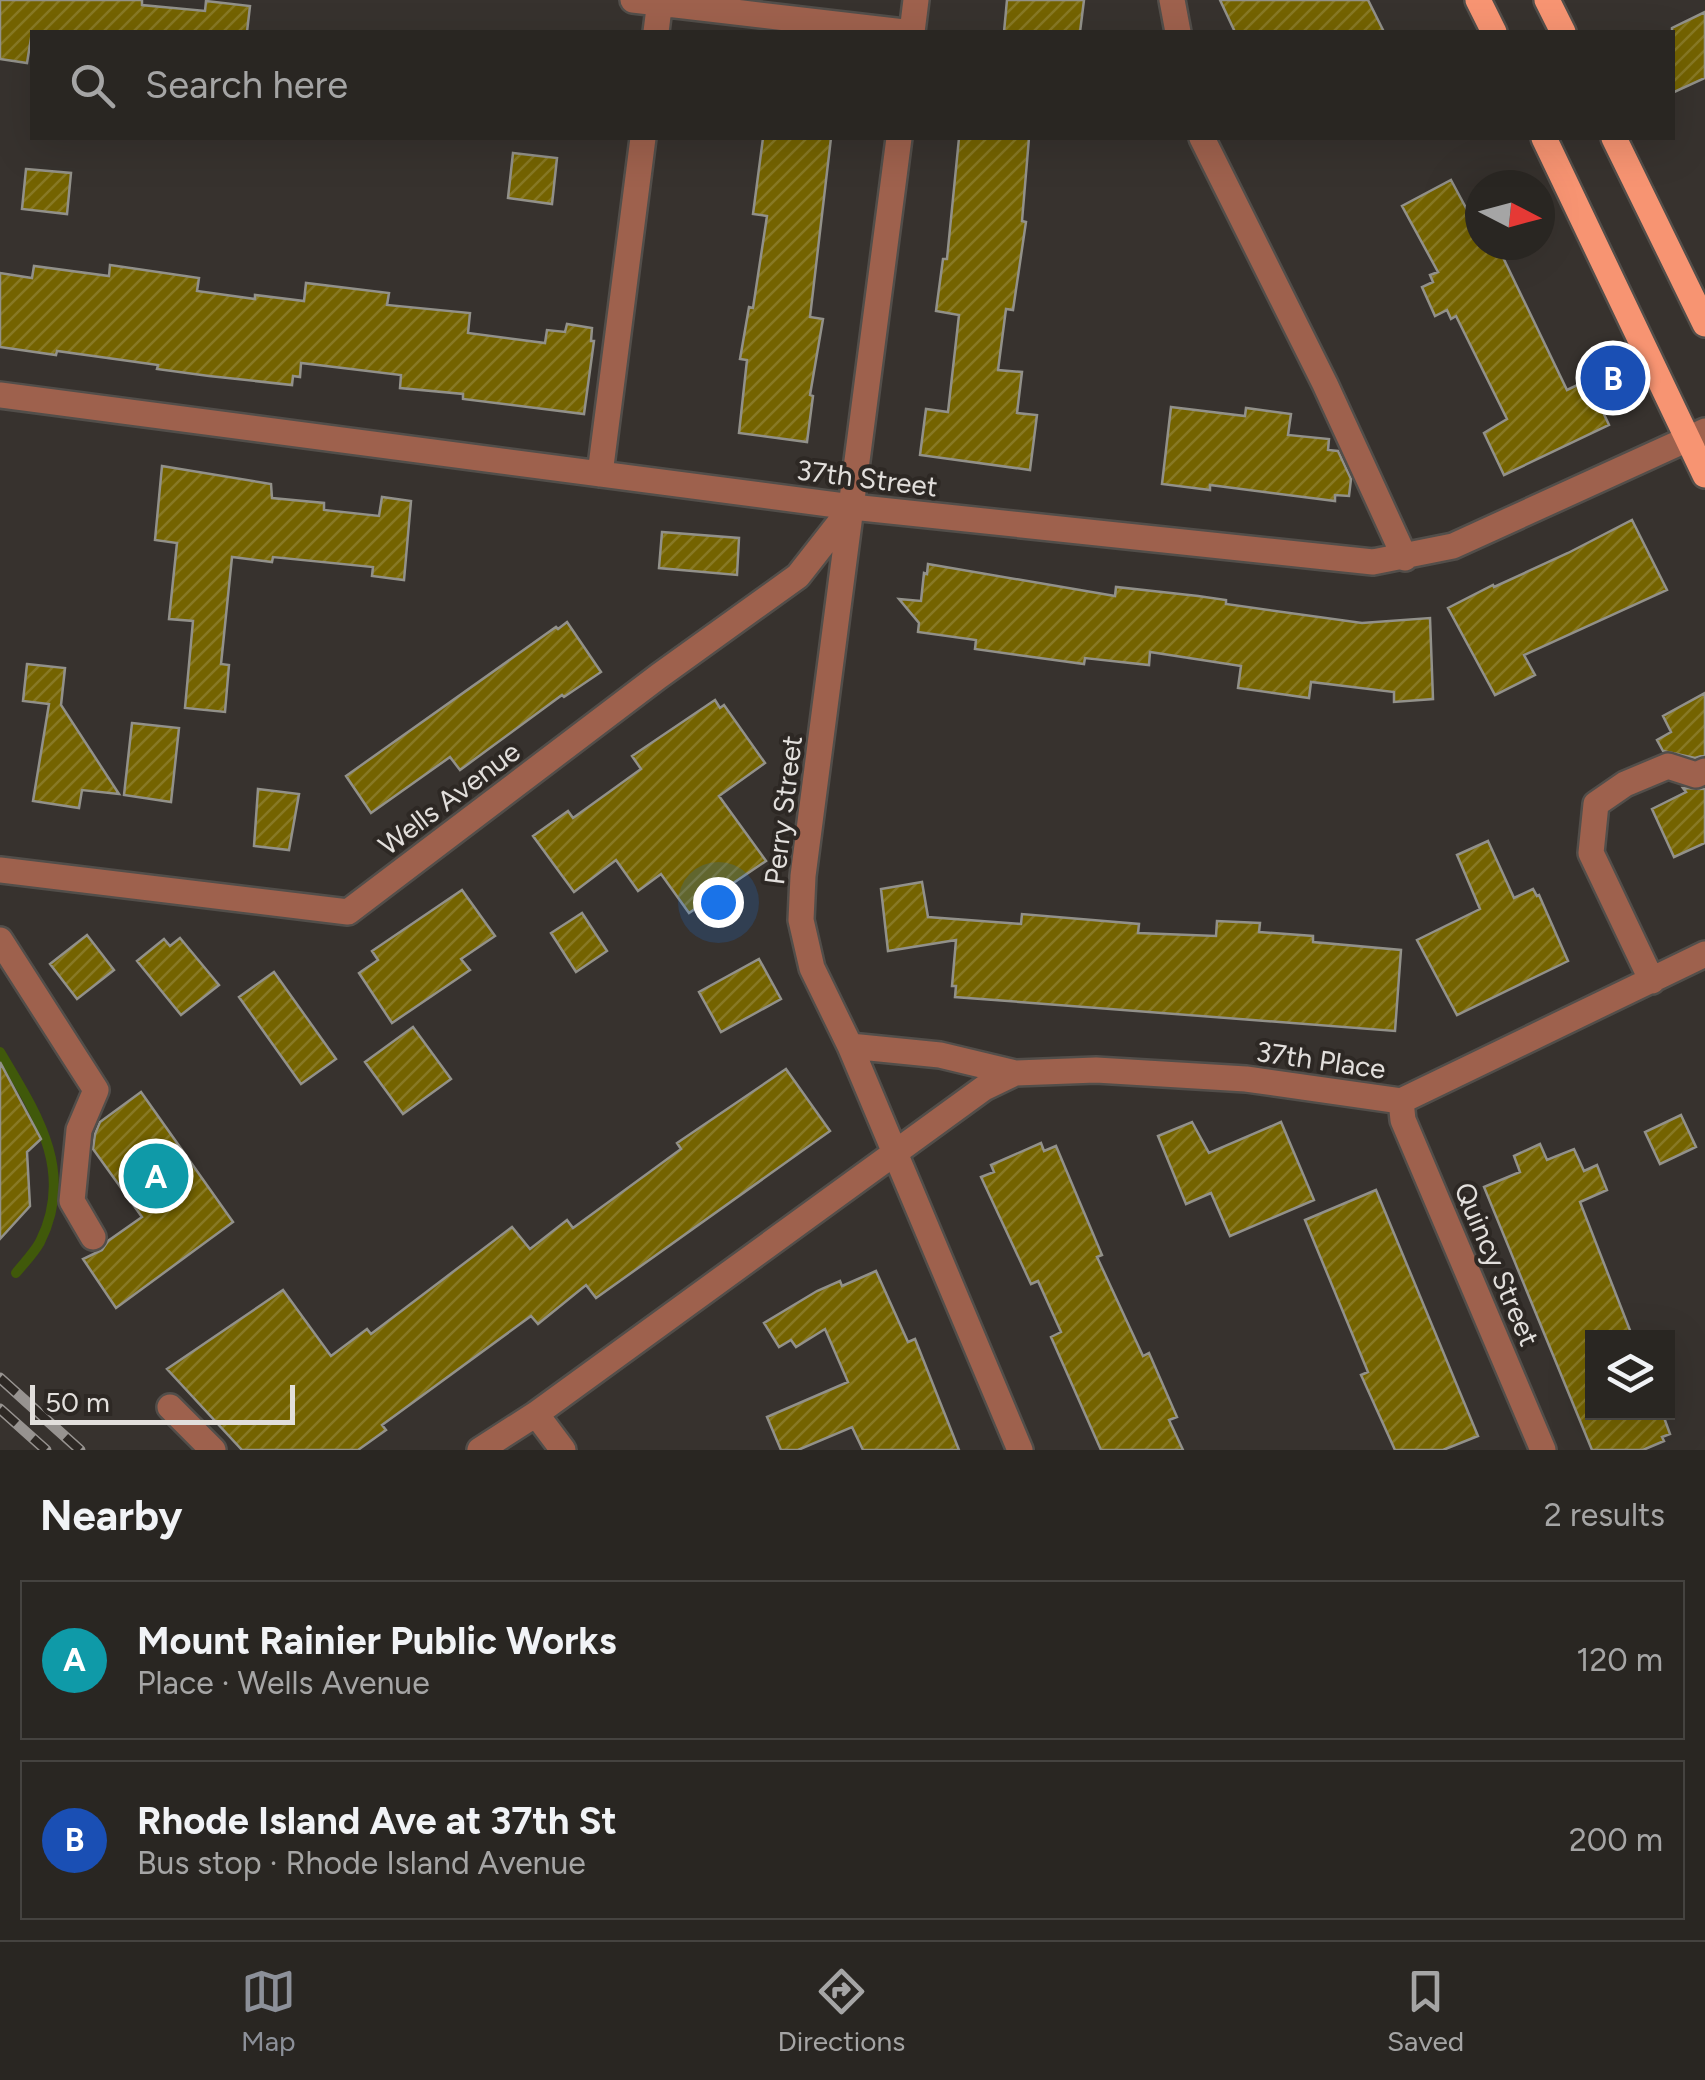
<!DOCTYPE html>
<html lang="en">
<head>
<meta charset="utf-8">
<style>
  :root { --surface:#292622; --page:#35322f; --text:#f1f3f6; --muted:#a5a5a5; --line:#454340; --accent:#8c9099 }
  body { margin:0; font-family:Figtree,sans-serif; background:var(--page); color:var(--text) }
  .controls { position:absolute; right:30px; bottom:30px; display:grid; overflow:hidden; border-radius:0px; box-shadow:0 10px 40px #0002 }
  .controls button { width:90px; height:90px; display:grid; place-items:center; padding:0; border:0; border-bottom:2px solid var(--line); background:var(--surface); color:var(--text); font:50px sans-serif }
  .compass { position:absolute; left:1465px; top:170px; width:90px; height:90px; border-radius:50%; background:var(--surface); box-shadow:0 10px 40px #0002; rotate:96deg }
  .scale { position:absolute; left:30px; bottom:25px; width:265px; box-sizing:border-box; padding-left:10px; border:5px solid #e2dfdc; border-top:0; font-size:28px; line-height:35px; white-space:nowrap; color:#e2dfdc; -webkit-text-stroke:8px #2d2824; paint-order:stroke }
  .you { position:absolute; left:718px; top:902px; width:35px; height:35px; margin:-25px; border:8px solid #fff; border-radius:50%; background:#1a73e8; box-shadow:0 0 0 15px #1a73e833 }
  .badge { display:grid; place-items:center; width:65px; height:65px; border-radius:50%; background:var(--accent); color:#fff; font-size:32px; font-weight:700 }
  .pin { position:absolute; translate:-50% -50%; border:5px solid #fff; box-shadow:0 2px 10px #0006 }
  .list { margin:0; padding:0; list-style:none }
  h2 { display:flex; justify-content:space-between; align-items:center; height:130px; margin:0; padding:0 40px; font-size:42px }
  h2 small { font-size:32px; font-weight:400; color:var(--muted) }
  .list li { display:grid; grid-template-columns:65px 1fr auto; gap:30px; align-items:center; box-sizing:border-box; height:160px; margin:0 20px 20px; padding:0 20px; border:2px solid var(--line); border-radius:0px }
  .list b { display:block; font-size:38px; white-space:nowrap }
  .list p { margin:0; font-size:32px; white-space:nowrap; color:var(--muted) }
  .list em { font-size:32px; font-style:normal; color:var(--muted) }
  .icon { flex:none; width:55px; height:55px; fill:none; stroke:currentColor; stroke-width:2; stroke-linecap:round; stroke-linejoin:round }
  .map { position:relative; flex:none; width:1705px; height:1450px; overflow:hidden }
  .search { position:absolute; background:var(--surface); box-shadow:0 10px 40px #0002; left:30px; right:30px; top:30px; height:110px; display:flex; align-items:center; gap:25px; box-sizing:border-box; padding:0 35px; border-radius:0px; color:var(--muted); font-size:38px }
  .sheet { height:490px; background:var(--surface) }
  nav { display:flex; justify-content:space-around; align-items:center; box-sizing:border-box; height:140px; border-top:2px solid var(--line); background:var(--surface); font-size:28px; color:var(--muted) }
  nav a { display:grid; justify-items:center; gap:5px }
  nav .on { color:var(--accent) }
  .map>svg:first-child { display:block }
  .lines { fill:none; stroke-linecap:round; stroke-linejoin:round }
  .stream { stroke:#40590a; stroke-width:10 }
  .building { fill:url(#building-hatch); stroke:#92918a; stroke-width:2.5 }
  .minor-casing { stroke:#524e4a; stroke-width:30 }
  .major-casing { stroke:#524e4a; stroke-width:30 }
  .minor { stroke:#9e614d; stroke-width:25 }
  .major { stroke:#f79472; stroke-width:25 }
  .rail-casing { stroke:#979390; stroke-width:11 }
  .rail { stroke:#2d2824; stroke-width:8; stroke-dasharray:22; stroke-linecap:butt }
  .labels { text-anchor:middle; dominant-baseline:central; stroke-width:8; stroke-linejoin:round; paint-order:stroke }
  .street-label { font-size:28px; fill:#e2dfdc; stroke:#2d2824 }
</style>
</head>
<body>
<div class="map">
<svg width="1705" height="1450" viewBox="0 0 1705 1450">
  <defs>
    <pattern id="building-hatch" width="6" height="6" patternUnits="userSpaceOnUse" patternTransform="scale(2.5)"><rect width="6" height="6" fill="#746300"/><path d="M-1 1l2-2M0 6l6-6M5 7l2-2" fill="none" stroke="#887925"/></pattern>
  </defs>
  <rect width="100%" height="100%" fill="#37322e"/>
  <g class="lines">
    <path class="stream" d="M0 1052C35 1111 76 1171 40 1242 34 1253 24 1263 16 1273"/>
  </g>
  <path class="building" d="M0 0H142V5L205 11 206 1 250 6 247 32H32L27 63 0 59Z
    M1007 0H1084L1080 32H1004Z
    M1220 0H1368L1384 32H1235Z
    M1705 12V78L1672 93V28Z
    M763 138H831L810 317 823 319 810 395 813 396 807 442 739 433 747 360 740 359 749 307 753 308 767 216 753 214Z
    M959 138H1029L1022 221 1026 222 1013 310 1006 309 998 370 1022 372 1017 413 1037 415 1030 470 920 455 926 409 948 412 959 315 936 311 943 259H947Z
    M513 153 557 158 552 204 508 198Z
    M26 169 71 173 67 214 22 209Z
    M1451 180 1480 234V245H1486L1489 251 1498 247 1567 390 1588 380 1609 425 1504 475 1484 433 1507 419 1456 316 1451 319 1447 310 1435 316 1422 287 1433 282 1430 275 1438 272 1402 206Z
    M110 265 199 278 197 291 255 299V295L304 301 306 283 389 293 387 305 470 313 468 333 545 343 547 330 565 332 567 324 592 328 591 341H594L584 414 463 399V394L400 388 401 375 301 363 300 377 293 376 292 385 209 376 157 369 158 365 57 351 56 355 0 347V273L32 278 34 266 109 276Z
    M1171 407 1245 416 1246 408 1291 414 1288 435 1329 439 1328 450 1338 451 1351 479 1349 496 1335 495V501L1210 485V490L1162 484Z
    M162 466 271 484 272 498 324 503V510L379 516 382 497 411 501 404 580 372 576 373 567 273 557 272 562 232 557 221 664 229 665 225 712 185 708 193 621 169 619 177 543 155 540Z
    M1632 520 1667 590 1524 655 1535 675 1495 695 1448 608 1493 585 1494 587 1568 553Z
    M662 532 739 538 737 575 659 568Z
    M928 564 1115 596 1116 587 1198 596 1226 600V604L1362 623 1430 618 1433 699 1394 702V692L1311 682 1309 698 1238 688 1241 666 1150 652 1149 665 1085 658 1084 664 975 649 976 640 918 632 919 623 899 599 921 601 924 573 927 574Z
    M567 622 601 672 564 697 562 695 460 770 450 757 371 813 346 776 556 627 558 629Z
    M27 664 65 668 61 705 119 794 82 790 79 808 33 801 49 704 23 701Z
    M1705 693V755L1695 758 1663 751 1657 740 1671 732 1663 716Z
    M715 700 720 708 724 705 765 763 719 796 766 861 689 913 661 874 638 891 616 860 574 892 533 836 568 811 573 818 641 769 632 756Z
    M132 723 179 728 171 802 124 795Z
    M1683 788 1705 789V843L1674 857 1652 809 1686 792Z
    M258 789 299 794 289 850 254 846Z
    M1488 841 1514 898 1533 889 1537 896 1539 895 1568 961 1457 1015 1417 940 1480 909 1457 855Z
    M922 882 928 917 1021 924 1022 914 1139 924 1138 933 1216 936 1217 921 1260 923 1259 932 1313 936V942L1401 950 1395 1031 955 997 956 986H952L956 940 888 951 881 889Z
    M462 890 495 936 461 959 470 970 392 1023 359 973 378 960 372 951Z
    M582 913 607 951 576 972 551 933Z
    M87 935 114 970 77 999 50 964Z
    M180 938 219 985 181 1015 137 961 164 939 170 946Z
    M759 959 781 999 721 1032 699 992Z
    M274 972 336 1059 301 1084 239 997Z
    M413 1027 451 1079 403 1114 365 1062Z
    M0 1062 41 1139 27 1152 30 1206 0 1239Z
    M786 1069 830 1131 596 1298 586 1285 538 1324 531 1316 382 1425 386 1430 358 1450H242L167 1369 283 1290 331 1356 367 1329 371 1334 512 1227 530 1249 567 1220 573 1228 681 1149 677 1143Z
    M141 1092 233 1222 116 1308 83 1259 102 1250 108 1241 142 1217 93 1149 95 1134 100 1122Z
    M1681 1115 1696 1147 1660 1164 1645 1132Z
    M1192 1122 1209 1153 1281 1122 1314 1200 1230 1236 1211 1193 1186 1204 1158 1136Z
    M1041 1143 1044 1151 1056 1146 1102 1255 1097 1257 1143 1356 1149 1353 1177 1417 1169 1420 1183 1450H1101L1051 1337 1061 1332 1038 1281 1031 1284 981 1177 994 1172 991 1165Z
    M1540 1144 1547 1160 1574 1149 1584 1171 1597 1165 1607 1190 1580 1202 1633 1338H1592V1412H1662L1670 1434 1662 1437 1664 1441 1643 1450H1592L1484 1187 1520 1172 1514 1156Z
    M1376 1190 1478 1436 1443 1450H1395L1361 1375 1368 1372 1305 1220Z
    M876 1271 908 1342 915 1339 959 1450H863L852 1427 798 1450H781L767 1417 848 1382 825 1329 796 1347 791 1340 779 1347 764 1323 817 1291 840 1281 842 1286Z"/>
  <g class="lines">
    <defs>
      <path id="minor" d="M633 0 904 32
        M1172 0 1178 32
        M656 32 660 0
        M912 32 916 0
        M899 138 803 876 801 920 812 968 850 1046 1020 1450
        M1202 138 1325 384 1405 558
        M0 395 852 507 1373 562 1453 546 1705 431
        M600 474 643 138
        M0 870 348 912 659 676 798 576 852 507
        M0 940 96 1090 79 1130 72 1201 93 1237
        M1652 981 1591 853 1596 804 1625 784 1668 766 1696 775 1705 771
        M850 1046 940 1055 1015 1073
        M1401 1101 1403 1120 1543 1450
        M170 1407 213 1450
        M536 1414 563 1450
        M480 1450 536 1414 984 1088 1015 1073 1096 1070 1246 1079 1401 1101 1705 954"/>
      <path id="major" d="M1478 0 1494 32
        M1547 0 1563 32
        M1544 138 1705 475
        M1614 138 1705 324"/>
    </defs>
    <use href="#minor" class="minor-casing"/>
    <use href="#major" class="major-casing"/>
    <use href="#minor" class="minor"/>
    <use href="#major" class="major"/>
    <defs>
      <path id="rail" d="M0 1378 80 1450
        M0 1409 46 1450"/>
    </defs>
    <use href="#rail" class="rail-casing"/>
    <use href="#rail" class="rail"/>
  </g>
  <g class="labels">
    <g class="street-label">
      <text transform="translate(867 478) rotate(7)">37th Street</text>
      <text transform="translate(449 798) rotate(-37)">Wells Avenue</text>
      <text transform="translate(783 810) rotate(-83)">Perry Street</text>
      <text transform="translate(1321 1060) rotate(8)">37th Place</text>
      <text transform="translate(1497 1264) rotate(67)">Quincy Street</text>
    </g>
  </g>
</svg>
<div class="controls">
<button><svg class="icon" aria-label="layers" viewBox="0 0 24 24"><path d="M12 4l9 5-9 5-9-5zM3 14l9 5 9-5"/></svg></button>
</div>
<svg class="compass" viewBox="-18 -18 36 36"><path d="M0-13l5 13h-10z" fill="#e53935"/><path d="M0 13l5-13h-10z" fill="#a5a5a5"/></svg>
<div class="scale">50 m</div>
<div class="you"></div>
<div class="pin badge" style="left:156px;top:1176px;background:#0f9aa8">A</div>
<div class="pin badge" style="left:1613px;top:378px;background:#1a4fb4">B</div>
<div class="search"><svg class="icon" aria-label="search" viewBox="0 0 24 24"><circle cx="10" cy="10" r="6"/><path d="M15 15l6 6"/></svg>Search here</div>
</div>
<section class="sheet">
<h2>Nearby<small>2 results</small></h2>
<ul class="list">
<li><span class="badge" style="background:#0f9aa8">A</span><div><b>Mount Rainier Public Works</b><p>Place · Wells Avenue</p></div><em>120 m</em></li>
<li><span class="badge" style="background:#1a4fb4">B</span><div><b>Rhode Island Ave at 37th St</b><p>Bus stop · Rhode Island Avenue</p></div><em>200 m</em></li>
</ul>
</section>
<nav>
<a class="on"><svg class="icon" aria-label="map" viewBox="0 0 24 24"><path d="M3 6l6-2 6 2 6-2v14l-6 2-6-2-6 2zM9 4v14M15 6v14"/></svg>Map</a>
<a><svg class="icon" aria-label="directions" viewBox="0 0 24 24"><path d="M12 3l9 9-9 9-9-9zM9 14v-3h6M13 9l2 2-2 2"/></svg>Directions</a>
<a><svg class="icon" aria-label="saved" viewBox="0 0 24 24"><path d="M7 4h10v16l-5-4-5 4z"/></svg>Saved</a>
</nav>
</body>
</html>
